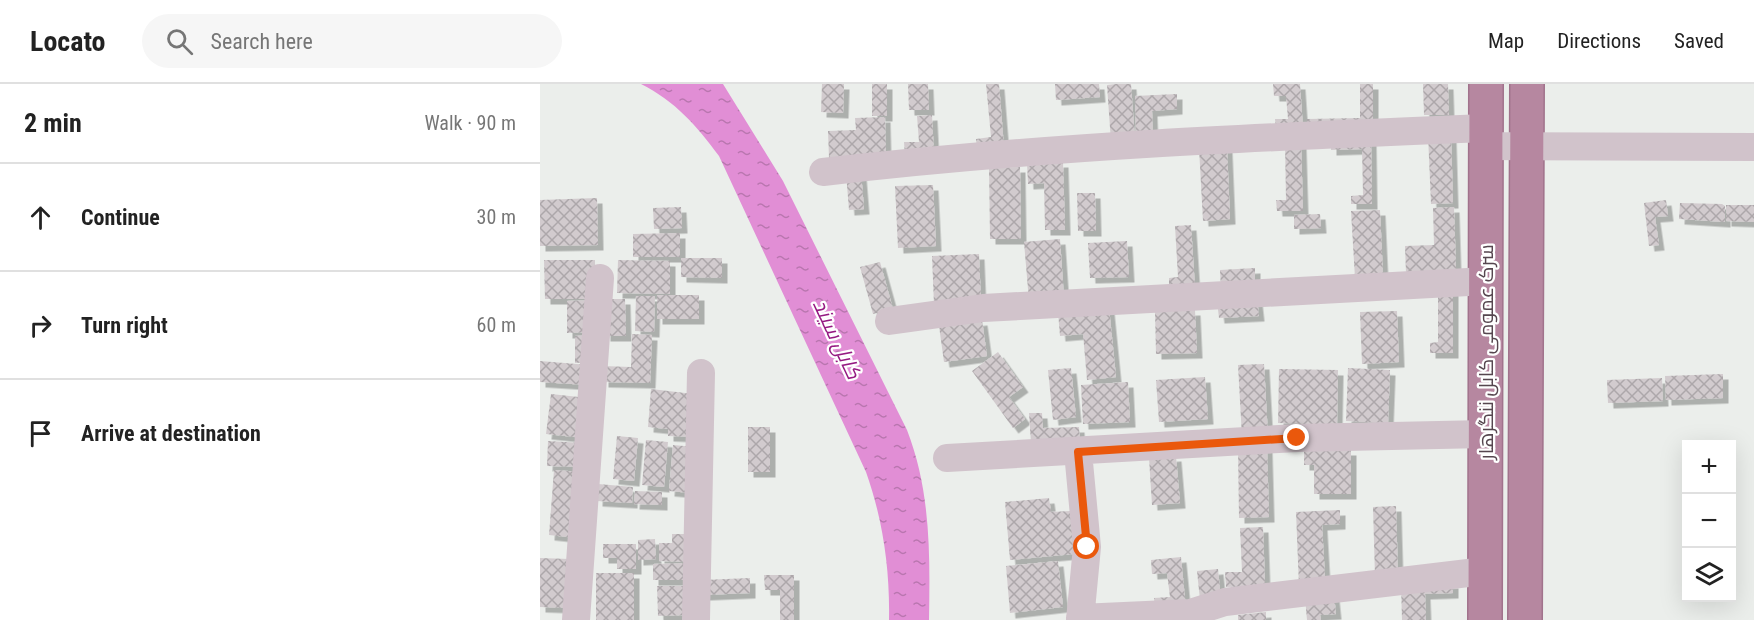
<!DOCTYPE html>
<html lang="en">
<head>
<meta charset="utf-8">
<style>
  :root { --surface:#fff; --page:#f6f6f6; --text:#222; --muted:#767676; --line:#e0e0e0 }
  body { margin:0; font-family:"Roboto Condensed",Cairo,sans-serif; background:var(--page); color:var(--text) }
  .controls { position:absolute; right:18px; bottom:18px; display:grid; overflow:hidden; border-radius:0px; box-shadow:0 6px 24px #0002 }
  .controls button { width:54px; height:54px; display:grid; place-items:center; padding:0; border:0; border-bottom:2px solid var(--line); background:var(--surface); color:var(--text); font:30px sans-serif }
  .stop { position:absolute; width:18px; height:18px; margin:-14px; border:4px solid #ea580c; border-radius:50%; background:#fff }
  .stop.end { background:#ea580c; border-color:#fff; box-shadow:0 2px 6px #0008 }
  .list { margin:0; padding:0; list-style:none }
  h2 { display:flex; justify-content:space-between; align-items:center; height:78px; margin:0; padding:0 24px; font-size:26px }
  h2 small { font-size:20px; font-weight:400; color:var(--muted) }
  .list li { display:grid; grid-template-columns:39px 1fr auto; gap:18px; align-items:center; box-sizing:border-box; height:108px; padding:0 24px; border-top:2px solid var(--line) }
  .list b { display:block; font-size:22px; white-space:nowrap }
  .list em { font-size:20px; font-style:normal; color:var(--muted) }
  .icon { flex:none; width:33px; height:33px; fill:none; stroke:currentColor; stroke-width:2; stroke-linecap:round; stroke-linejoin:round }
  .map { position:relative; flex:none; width:1214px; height:536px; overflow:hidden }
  header { display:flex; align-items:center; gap:36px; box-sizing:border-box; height:84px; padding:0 30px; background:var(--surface); border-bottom:2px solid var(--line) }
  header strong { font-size:28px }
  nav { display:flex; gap:33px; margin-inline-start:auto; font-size:21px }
  .search { width:420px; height:54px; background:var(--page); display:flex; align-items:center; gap:15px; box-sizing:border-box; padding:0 21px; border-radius:33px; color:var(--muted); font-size:22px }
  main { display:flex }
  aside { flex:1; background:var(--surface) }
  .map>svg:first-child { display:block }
  .water { fill:url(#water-ripples) }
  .building { fill:url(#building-cross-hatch); filter:url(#shadow) }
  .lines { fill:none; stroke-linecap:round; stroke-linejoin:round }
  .highway-casing { stroke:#a1738c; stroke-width:36 }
  .street { stroke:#d1c3cb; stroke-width:28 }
  .highway { stroke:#b687a0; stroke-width:33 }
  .route { stroke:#ea580c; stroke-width:8 }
  .labels { text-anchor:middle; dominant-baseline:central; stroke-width:4.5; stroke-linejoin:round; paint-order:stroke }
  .street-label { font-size:20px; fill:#56464f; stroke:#fff }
  .water-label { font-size:21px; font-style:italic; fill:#951a82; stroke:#fff }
</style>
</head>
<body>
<header>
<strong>Locato</strong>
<div class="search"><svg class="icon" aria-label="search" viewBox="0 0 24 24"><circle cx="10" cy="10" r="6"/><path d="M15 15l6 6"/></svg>Search here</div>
<nav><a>Map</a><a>Directions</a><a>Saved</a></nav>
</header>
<main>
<aside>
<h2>2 min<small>Walk · 90 m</small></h2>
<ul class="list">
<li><svg class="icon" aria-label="ahead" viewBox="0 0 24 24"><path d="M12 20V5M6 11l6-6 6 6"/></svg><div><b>Continue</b></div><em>30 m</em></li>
<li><svg class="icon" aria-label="right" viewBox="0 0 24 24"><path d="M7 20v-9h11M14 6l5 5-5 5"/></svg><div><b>Turn right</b></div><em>60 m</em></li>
<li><svg class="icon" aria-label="arrive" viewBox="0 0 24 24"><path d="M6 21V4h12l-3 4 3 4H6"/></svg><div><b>Arrive at destination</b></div></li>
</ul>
</aside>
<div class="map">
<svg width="1214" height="536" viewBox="0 0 1214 536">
  <defs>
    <pattern id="water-ripples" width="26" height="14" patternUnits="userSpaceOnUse" patternTransform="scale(1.5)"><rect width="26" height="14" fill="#e18ed5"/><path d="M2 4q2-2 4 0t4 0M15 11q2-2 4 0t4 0" fill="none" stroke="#b976af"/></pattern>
    <pattern id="building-cross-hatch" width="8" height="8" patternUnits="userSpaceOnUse" patternTransform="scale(1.5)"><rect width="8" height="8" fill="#d2cbce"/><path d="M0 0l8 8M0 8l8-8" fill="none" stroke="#ada7aa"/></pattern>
    <filter id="shadow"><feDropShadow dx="5.5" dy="5.5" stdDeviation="0" flood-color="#0004"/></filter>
  </defs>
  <rect width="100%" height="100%" fill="#ebeeeb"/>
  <path class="water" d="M101 0H183L243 97 367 346C391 408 390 471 389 536H349C350 485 343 436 326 388L179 72C157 42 135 17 101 0Z"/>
  <path class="building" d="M282 0H304L303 29 281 28Z
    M332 0H347V32H332Z
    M368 0H388L389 26H369Z
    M446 0H459L464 63 437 66 436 55 451 53Z
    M515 0H559L560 13 516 16Z
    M576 0H591L595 56 571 58 567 1Z
    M733 0H760L763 45 736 47 735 35H748L746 12H734Z
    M820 0H833V44L767 45V35L820 34Z
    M883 0H908L909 31H884Z
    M637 10V25L612 27 613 55 596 56 595 12Z
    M392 31 394 71 365 73 364 58H379L377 32Z
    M345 33 346 72 289 74 288 47 316 46 315 34Z
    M911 50 913 119 891 120 888 51Z
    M831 53 832 120H811V112L823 111 822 65 791 66V54Z
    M745 58H761L763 127H737L736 116H746Z
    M687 63 690 135 663 137 659 64Z
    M523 78 525 146H505L504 99 488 100 487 79Z
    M480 83 481 155H450L449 84Z
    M321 88 324 125 309 126 306 89Z
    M393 101 396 162 358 164 355 102Z
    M537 109H555L556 147H538Z
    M57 114 58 161 0 162V116Z
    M1126 116 1128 132 1115 133 1119 161 1109 162 1104 119Z
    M1140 119 1182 120 1185 122V138L1139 135Z
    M1186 121H1214V138L1186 137Z
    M141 123 142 144 114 145 113 124Z
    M914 123 916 187 866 189 865 162 894 161 893 124Z
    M840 126 843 192 815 194 811 127Z
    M780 130 781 144 754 145V131Z
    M651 141 655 204 629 206V194L638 193 635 142Z
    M140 149V173H93V150Z
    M520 155 524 214 489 217 484 158Z
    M587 157 589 193 550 194 548 159Z
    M439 170 441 218 394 221 392 172Z
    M141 174H182V194L141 193Z
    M4 176H55V215H5Z
    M78 176 130 177V210L77 209Z
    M340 178 353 225 333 230 320 183Z
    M715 184V206L681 207 680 186Z
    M898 202H913V269H890V259L898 258Z
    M117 211H159V235H117Z
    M96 212H115L114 248 95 247Z
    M717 214 719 232 679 234 677 217Z
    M65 215H85L86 252H65Z
    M52 216 53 248 27 249V217Z
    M569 223 576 293 547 296 543 250 520 252 518 228Z
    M655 226 657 269 616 270 615 228Z
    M857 227 859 278 822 280 820 228Z
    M442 236 447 272 404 278 399 242Z
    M92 250 112 251 110 299 63 298V282L91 283Z
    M51 251V278L35 279V252Z
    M458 268 483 303 469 313 485 335 473 344 432 287Z
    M0 277 49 281 48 301 0 298Z
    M724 280 728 352 702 353 698 281Z
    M531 284 536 333 513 336 508 286Z
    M808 284 850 286 848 339 806 337Z
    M739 285 798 286 797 341 738 339Z
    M1183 290V314L1126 316 1125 292Z
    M665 293 668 335 619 338 616 296Z
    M1122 294 1123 317 1068 319 1067 296Z
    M588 298 590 338 543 340 541 301Z
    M111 305 154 310 151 353 128 352V345L108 343Z
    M11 310 48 314 44 354 6 350Z
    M489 329H502L503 344 539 343 540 357 491 359Z
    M208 343H230V388H208Z
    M77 352 98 354 94 397 73 395Z
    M106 356 128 358 124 403 102 401Z
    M8 357 44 359 43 383 7 382Z
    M133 361 155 363 151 409 129 407Z
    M727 362 729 433 699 434 698 363Z
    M764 366H811V410H774V381H764Z
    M636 372 640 419 612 421 609 374Z
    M14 386 42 388 37 454 9 451Z
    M58 400 93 403 92 419 57 417Z
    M95 407 122 408V421L94 420Z
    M509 414 511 428 530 427 534 470 470 476 465 418Z
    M856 422 858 492 835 493 833 423Z
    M800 426V440L782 441 785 494 759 503 756 428Z
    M723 443 725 502 686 503 685 488H702L700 444Z
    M132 450H149L148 478 119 477V459H132Z
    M115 455 116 475 98 476V456Z
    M63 460H96V485H77V474H63Z
    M641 473 646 525 615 528 614 514 630 513 627 489 612 490 611 476Z
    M0 474 30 475 28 524 0 523Z
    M518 477 523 523 470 529 466 482Z
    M146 479V496H113V480Z
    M678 485 681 515 660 516 657 487Z
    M56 489H94V536H56Z
    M224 491H254V536H240V506H225Z
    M210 494V509L164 511 163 496Z
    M913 499V509L885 510 886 536H862L861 501Z
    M117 502H146L147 531 118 532Z
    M794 511 796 530 780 531 781 536H767L765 513Z
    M726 528V536H698V531Z"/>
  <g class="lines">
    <defs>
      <path id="highway" d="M945 536 946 0
        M985 536 987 0"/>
    </defs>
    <use href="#highway" class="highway-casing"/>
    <path class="street" d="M946 62 1214 63
      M283 88C503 62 724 53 945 44
      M349 237 443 224 947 197
      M538 368 547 463 540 536
      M407 374 757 354 946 350
      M540 534 650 529 685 518 945 487
      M36 536 60 194
      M156 536 161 289"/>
    <use href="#highway" class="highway"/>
  </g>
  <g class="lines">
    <path class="route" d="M547 463 538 368 757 354"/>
  </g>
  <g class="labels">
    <g class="street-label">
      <text transform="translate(946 268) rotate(-90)">سرک عمومی کابل ننگرهار</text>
    </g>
    <g class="water-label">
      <text transform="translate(297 255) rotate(65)">کابل سيند</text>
    </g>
  </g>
</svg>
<div class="controls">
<button>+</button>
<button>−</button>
<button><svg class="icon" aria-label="layers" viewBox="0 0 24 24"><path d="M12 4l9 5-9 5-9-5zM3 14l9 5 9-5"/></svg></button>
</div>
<div class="stop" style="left:547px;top:463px"></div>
<div class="stop end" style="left:757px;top:354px"></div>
</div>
</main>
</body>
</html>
